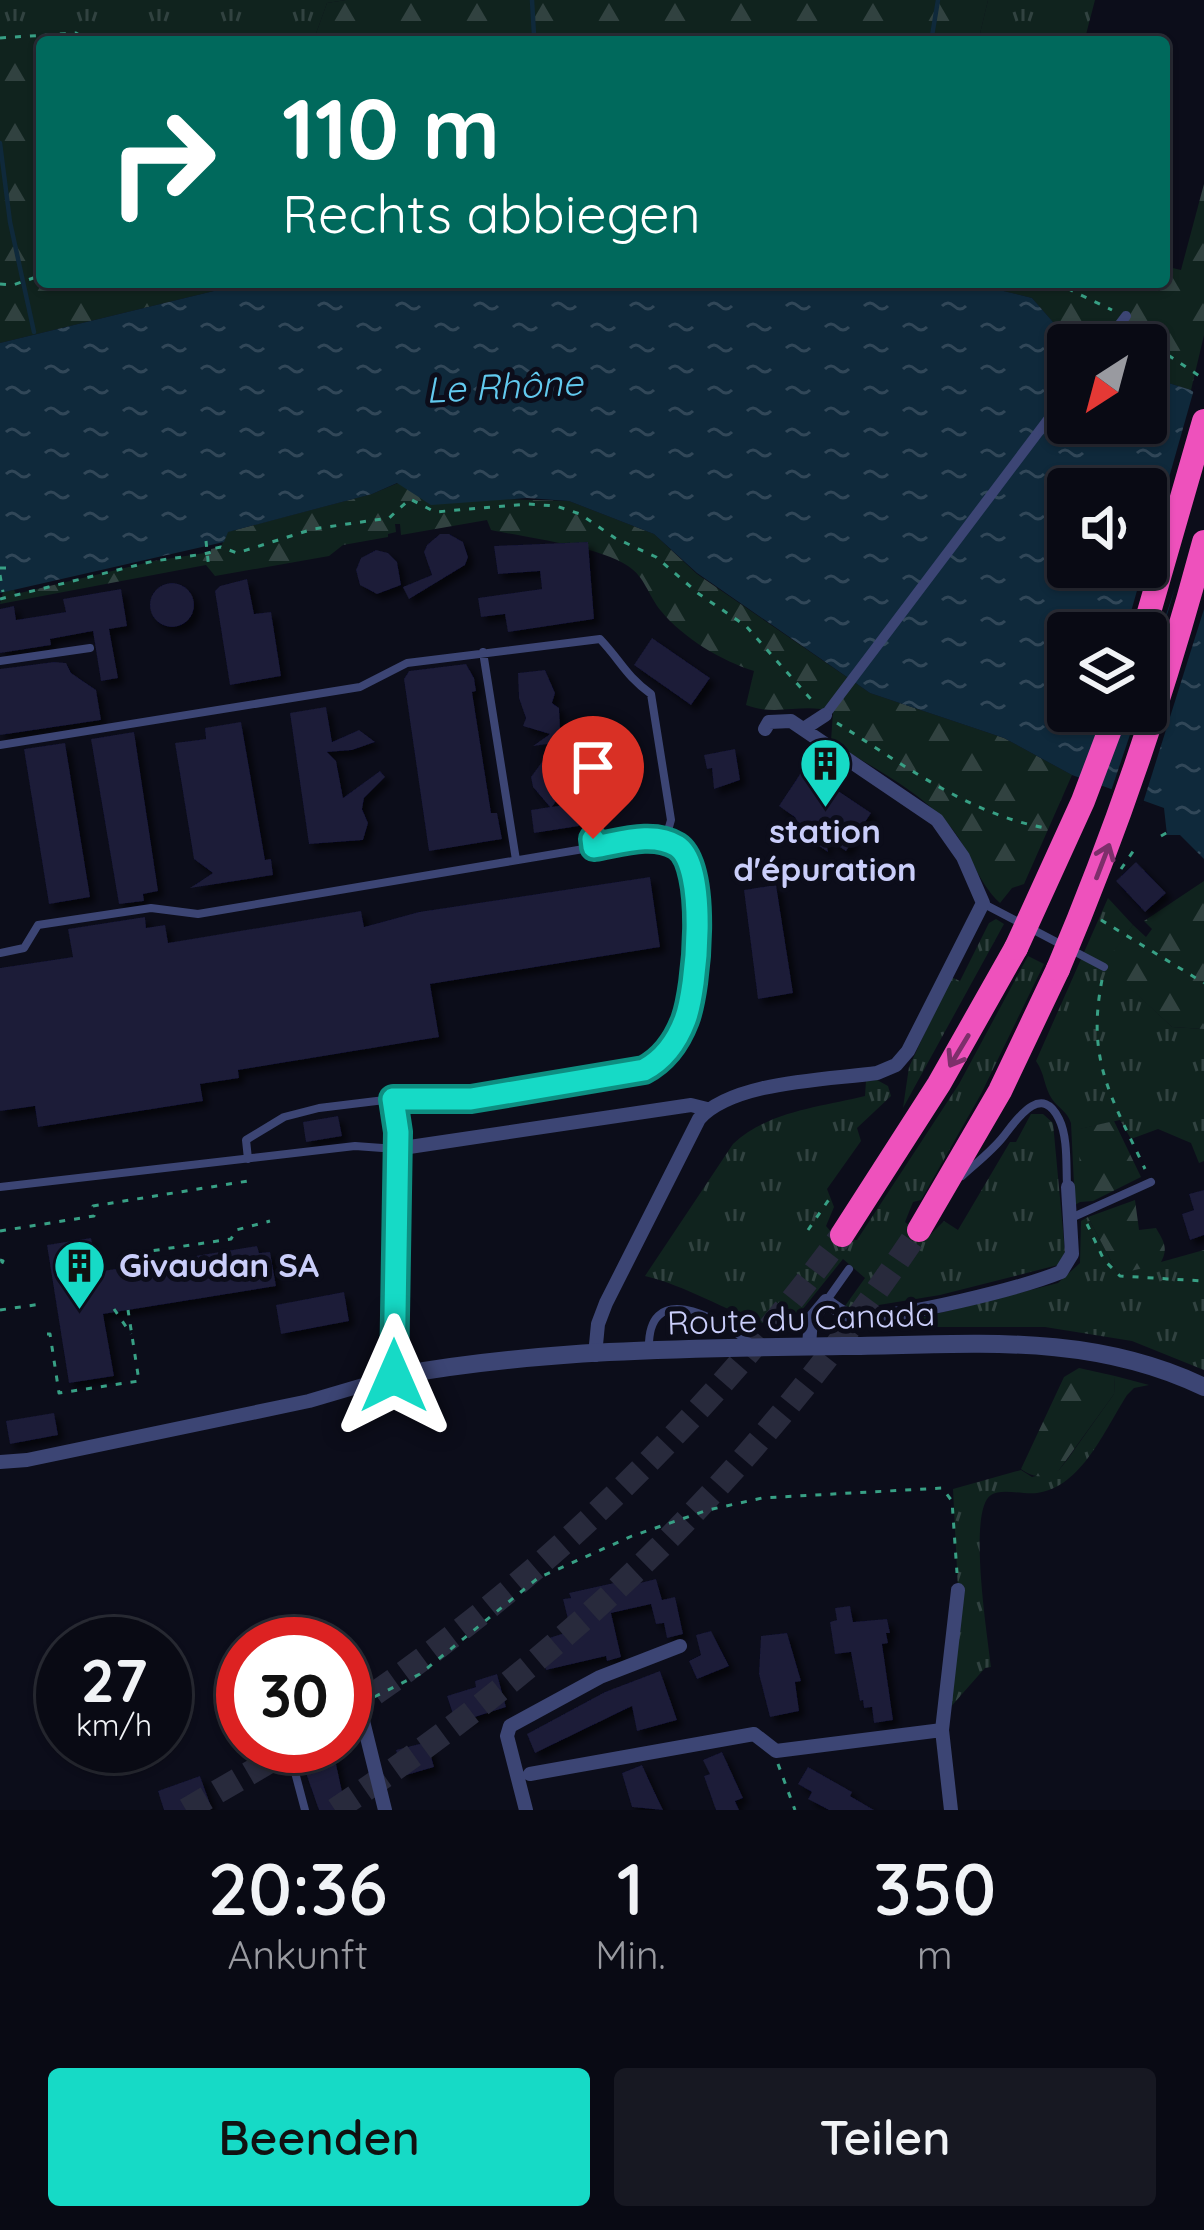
<!DOCTYPE html>
<html lang="de">
<head>
<meta charset="utf-8">
<style>
  body { margin:0; font-family:Quicksand,sans-serif; background:#171822; color:#f1f3f6; height:100vh; display:flex; flex-direction:column; font-size:45px; white-space:nowrap }
  * { box-sizing:border-box; margin:0 }
  p { font-size:39px; color:#999aa0 }
  .icon { flex:none; width:66px; height:66px; fill:none; stroke:currentColor; stroke-width:2; stroke-linecap:round; stroke-linejoin:round }
  .map { position:relative; height:1810px; overflow:hidden }
  .panel { display:flex; flex-direction:column; background:#090a14; flex:1 }
  .panel>* { flex:none }
  .banner { position:absolute; left:36px; top:36px; width:1134px; height:252px; border-radius:12px; box-shadow:0 3px 9px #0004,0 0 0 3px #292b34; background:#00695c; color:#fff; overflow:hidden }
  .needle { width:78px; rotate:216deg }
  .controls { position:absolute; left:1047px; top:324px; display:grid; gap:24px }
  .controls a { display:grid; place-items:center; width:120px; height:120px; border-radius:12px; background:#090a14; box-shadow:0 3px 9px #0004,0 0 0 3px #292b34; font-size:60px }
  .speed { position:absolute; left:36px; top:1617px; display:flex; gap:24px; font-size:60px; font-weight:700; text-align:center }
  .speed>* { display:grid; place-content:center; width:156px; height:156px; border-radius:50%; background:#090a14; box-shadow:0 3px 9px #0004,0 0 0 3px #292b34; line-height:1 }
  .speed small { font-size:30px; font-weight:400 }
  .speed .limit { border:18px solid #d22; background:#fff; color:#111 }
  .pin { position:absolute; display:grid; place-items:center; width:102px; height:102px; color:#fff; margin:-123px -51px; border-radius:50% 50% 50% 0; rotate:-45deg; box-shadow:0 0 12px #0007 }
  .pin .icon { rotate:45deg }
  .me { position:absolute; width:132px; margin:-66px; rotate:0deg; stroke-linejoin:round; filter:drop-shadow(0 0 9px #0008) }
  .turn { display:flex; align-items:center; gap:42px; height:252px; padding:0 48px; font-size:54px }
  .turn .icon { width:156px; height:156px; stroke-width:2.5 }
  .turn b { display:block; font-size:84px; line-height:102px }
  .eta { display:flex; justify-content:space-evenly; align-items:center; height:204px; text-align:center }
  .eta b { font-size:72px; font-weight:600; line-height:84px }
  .action { display:flex; gap:24px; margin-top:auto; padding:24px 48px }
  .action a { flex:1; height:138px; border-radius:12px; background:#16dac6; color:#111; font-size:48px; font-weight:600; line-height:138px; text-align:center }
  .action a+a { background:#171822; color:#f1f3f6 }
  .map>svg:first-child { display:block }
</style>
</head>
<body>
<div class="map">
<svg width="1204" height="1810" viewBox="0 0 1204 1810">
  <defs>
    <pattern id="grass-tufts" width="24" height="20" patternUnits="userSpaceOnUse" patternTransform="scale(3)"><rect width="24" height="20" fill="#10231e"/><path d="M3 7l-1-3M5 7V3M7 7l1-3M15 17l-1-3M17 17v-4M19 17l1-3" fill="none" stroke="#314240"/></pattern>
    <pattern id="forest-firs" width="22" height="20" patternUnits="userSpaceOnUse" patternTransform="scale(3)"><rect width="22" height="20" fill="#10231e"/><path d="M5 1l3.5 6h-7zM16 11l3.5 6h-7z" fill="#314240"/></pattern>
    <pattern id="water-ripples" width="26" height="14" patternUnits="userSpaceOnUse" patternTransform="scale(3)"><rect width="26" height="14" fill="#0f293b"/><path d="M2 4q2-2 4 0t4 0M15 11q2-2 4 0t4 0" fill="none" stroke="#314758"/></pattern>
    <filter id="shadow"><feDropShadow dx="5.5" dy="5.5" stdDeviation="3" flood-color="#0009"/></filter>
  </defs>
  <rect width="100%" height="100%" fill="#0c0d1a"/>
  <path fill="url(#grass-tufts)" d="M0,0h346l-19,3 -14,39h-224l-13,-8 -60,16h-16z
    M988,0h107l-11,42h-106z
    M1108,898l25,27 -28,39 67,63 32,2v132l-5,2 -8,-20 -33,-14 -27,10 -11,-19 -40,9v73l-5,3 -4,-82c-4,-12 -12,-14 -19,-24 -8,-12 -7,-25 -16,-38z
    M996,919l8,5 -101,184 6,-41 42,-90 9,4 29,-58z
    M1028,956l16,8 -63,130 -60,106 -8,2 -8,20 21,17 18,-18 14,9 52,-88h6l15,-28h12l10,9 12,129 -7,13 -118,30 -86,14 -9,-3 20,-28 -22,-19 -49,61 2,5 -6,6c-51,-11 -95,-43 -145,-55l88,-132c35,-33 88,-37 132,-48l1,-15 11,-1 11,6 3,10 -34,32 4,13 -34,48 7,18 -8,19 13,15 18,-1 102,-156z
    M1088,1217l30,57 86,-24v120l-72,-29 -87,-14h-149l1,-6 19,-2 142,-36 22,-20 1,-42z
    M1115,1376l34,9 -15,3 -7,7c-22,34 -45,92 -90,98 -13,2 -36,-5 -46,2 -24,15 -3,144 0,172l-6,1 -37,42 10,-120 -5,-101 68,-19 11,7 27,-7 8,-10 47,-66z"/>
  <path fill="url(#forest-firs)" d="M346,0h642l-10,42h-665l14,-39z
    M42,43v239h209l-251,61v-293z
    M1204,184v151l-13,55 -45,-14v-31h-73l-41,-47 -66,-16h198v-16l17,4z
    M398,483l99,16 72,2 85,33 43,40 173,119 134,45 68,37 -48,109 -12,4 -12,15c-24,-22 -30,-55 -52,-79 -31,-35 -79,-58 -117,-83l2,-29c-29,-10 -57,5 -87,-7l8,-34c-32,-10 -71,-33 -93,-60 -13,-16 -16,-34 -33,-45 -31,-20 -100,-28 -137,-36l-4,-10 -86,15 -1,-11h-5l1,8 -8,2v3l-45,8 -14,11 -114,20 -9,-11 -206,39 3,-12 11,-2 2,4 138,-33 57,-9v-3l10,-2 6,-15 145,-38z
    M1204,881v148l-32,-2 -68,-63 29,-39 13,12 6,-8 -8,-8z
    M1114,1121l27,56 -48,24 -13,1 -1,-73z
    M1135,1200l4,30 17,-2c8,14 13,20 4,36l-42,10 -30,-57z
    M1079,1368l36,8 -1,18 -55,76c-15,8 -24,9 -38,-1l43,-92z"/>
  <path fill="url(#water-ripples)" fill-rule="evenodd" d="M251,282h715l66,16 41,47h-5v78h78v-47l45,14 13,11v458l-24,-24h-13l-3,-27 -92,-33 -68,-37 -134,-45 -173,-120 -43,-39 -85,-33 -42,-3 -96,7 -34,-22 -25,11 -144,38 -4,10 -224,51v-250zM1068,489h78v78h-78zM1068,633h78v78h-78z"/>
  <path fill="#0c0d1a" d="M1195,386l9,7v216l-62,197 -32,-12 28,-83h8v-25l29,-98 -29,86v-41h-21z"/>
  <g fill="none" stroke-linecap="round" stroke-linejoin="round">
    <path stroke="#0f293b" stroke-width="4.5" d="M531,42l3,-7 -2,-35
      M931,42l7,-42
      M0,143l10,79 24,110"/>
  </g>
  <path fill="#1a1a39" filter="url(#shadow)" d="M440,534h9l14,8 5,15 -3,8 -56,34 -6,-12 29,-12 -8,-23 3,-7z
    M588,542l6,77 -86,13 -3,-18 -24,3 -3,-19 64,-9 -2,-18 -42,3 -4,-28z
    M376,550l12,3 9,9 4,23 -24,9 -17,-9 -4,-15 5,-12z
    M247,579l7,35 17,-2 10,64 -51,9 -15,-94 5,-5z
    M150 605a22 22 0 1 1 44 0a22 22 0 1 1-44 0Z
    M121,589l6,37 -18,3 9,49 -17,3 -8,-50 -43,8 1,6 -51,8v-44l14,-3 2,14 50,-8 -3,-13z
    M652,638l58,40 -19,27 -57,-40z
    M54,662l12,1 5,10 25,17 5,30 -101,15v-66z
    M466,664l8,14 2,13 -4,1 19,121h6l5,26 -73,12 -25,-172 5,-8z
    M545,670l10,23 -3,10 7,5 1,20 16,-3 2,15 -45,6 17,-12 -27,-8 3,-8 -7,-20 -1,-25z
    M326,707l6,35 27,-12 16,12 -23,8 -25,2 9,9 7,37 37,-27 5,6 -21,21 -2,11 6,14 -5,17 -54,4 -19,-131z
    M241,722l24,138 6,-1 2,16 -83,13 23,-15 -19,-14 -19,-116 31,-4 -1,-11z
    M134,732l24,159 -15,3 1,7 -25,3 -28,-165z
    M65,743l25,154 -41,7 -25,-155z
    M735,749l5,31 -26,9 -2,-21 -5,1 -3,-14z
    M547,755l12,8 -5,10 18,6 -20,28 24,-4 3,23 -45,7 -3,-23 19,-3 -17,-20 -2,-10z
    M804,768l67,45 -25,38 -21,-14 3,15 -40,-27 8,-7 -17,-12z
    M1136,862l30,31 -21,19 -29,-31z
    M650,877l10,70 -230,37 9,53 -201,33 1,8 -39,6 3,17 -165,26 -3,-21 -35,5v-143l73,-11 -5,-28 77,-12 1,11 19,-3 3,18 193,-32 3,16 55,-15z
    M776,885l17,108 -35,6 -14,-109z
    M338,1116l4,20 -36,6 -3,-20z
    M1204,1190v45l-14,5 -8,-26 12,-4 -5,-16z
    M91,1238l6,34 160,-26 2,7 11,-1 6,34 -173,28 11,62 -45,7 -22,-138z
    M344,1292l5,29 -68,13 -5,-29z
    M54,1413l4,22 -48,9 -4,-23z
    M656,1579l6,21 13,-3 8,37 -16,4 -3,-15 -8,1 -5,-20 -40,9 10,44 -14,4 -1,-5 -60,14 -6,-22 5,-2 -2,-6 28,-9 -8,-32 8,-1 -2,-5 54,-12 1,6z
    M850,1606l3,16 34,-3 3,14h-4l2,10 -6,1 11,76 -19,3 -2,-16 -8,1 -1,-8 -3,1 -9,-49 -16,2 -5,-32 7,-2 -2,-12z
    M711,1631l18,35 -32,13 -8,-18 12,-6 -5,-20z
    M787,1633l14,48 -6,1 4,29 -29,6 -11,-43 2,-38z
    M660,1671l17,49 -40,11 -5,-25 -97,47 -8,-19 78,-42z
    M497,1674l9,33 -50,16 -9,-27 29,-9 -1,-6z
    M427,1742l7,25 -31,9 -7,-26z
    M311,1746h21l14,64h-27l-19,-54 2,-8z
    M722,1752l21,46 -8,3 4,9h-23l-12,-34 6,-2 -7,-14z
    M642,1765l10,22 11,23 -31,-3 -10,-34z
    M808,1767l44,25 -2,4 24,14h-45l-21,-11 4,-7 -14,-8z
    M200,1776l10,28 -1,6h-45l-6,-19z"/>
  <g fill="none" stroke-linecap="round" stroke-linejoin="round">
    <path stroke="#282a3c" stroke-width="24" stroke-dasharray="24 12" stroke-linecap="butt" d="M345,1714c193,-130 359,-292 497,-479
      M186,1810l110,-64
      M335,1810c242,-161 422,-339 584,-580"/>
    <path stroke="#38a085" stroke-width="3" stroke-dasharray="6 9" stroke-linecap="butt" d="M0,38l76,-5 15,9
      M1054,282l58,28
      M0,284l13,1 29,-10
      M1135,325l27,26 42,28
      M206,541l3,29
      M0,568h6
      M0,575l3,17
      M0,599l154,-38 50,-7 8,-2 -1,-3 10,-2 16,6 76,-24 76,-11 21,-19 25,13 93,-8 28,2 24,8 35,24 41,19 43,37 47,32 70,79
      M837,723c64,40 133,92 209,105
      M1161,836l7,-4
      M1121,869l13,-19 -3,-1
      M1101,920l103,63
      M1102,980c-16,81 10,118 43,189
      M1087,1224l17,36 16,16 84,5
      M808,1230l24,-35
      M0,1231l94,-15 -1,-10 161,-26
      M124,1255l107,-16 5,-9 34,-9
      M0,1260l3,1 -3,6
      M114,1309l17,25
      M0,1310l41,-6
      M47,1334h3l9,59 80,-12 -11,-71
      M345,1702l29,-5 46,-23 118,-96 94,-42 76,-26 54,-12 180,-10 10,13 5,72
      M778,1764l17,46"/>
    <path stroke="#3c4574" stroke-width="8" d="M483,652l33,208
      M0,661l90,-13
      M0,745l360,-58 47,-24 193,-24c21,22 25,36 51,55l20,126 -6,21
      M586,790l8,57
      M984,904l120,63
      M0,953l24,-5 14,-23 113,-17 47,6 445,-75 26,4 19,13 5,14 4,57 -8,80 -16,37 -19,21 -27,9 -156,25h-78l-74,9 -35,9 -38,23 2,19
      M962,1176c13,-12 30,-25 41,-39 12,-15 38,-56 56,-18 9,18 7,46 8,66
      M0,1187l355,-41 41,3 -3,-50
      M1071,1218l80,-36
      M827,1300l22,-31
      M649,1351c-3,-72 66,-35 100,-9
      M288,1746l17,64"/>
    <path stroke="#3c4574" stroke-width="10" d="M1104,345l22,-29
      M825,715l243,-322"/>
    <path stroke="#3c4574" stroke-width="14" d="M805,728l20,-13
      M809,1346l2,-27 15,-18c10,7 20,16 33,16 45,0 160,-28 202,-45l11,-18 -4,-67
      M595,1355l3,-31 8,-21 93,-184c34,-38 128,-39 178,-46l19,-8 12,-14 75,-148 -20,-46 -26,-37 -146,-99 -22,1 -4,7
      M0,1462l27,-2 282,-59 85,-25 2,-227 295,-44 16,4
      M362,1717l23,93
      M530,1774l224,-40 22,17 166,-21
      M526,1810l-19,-74 3,-10 90,-49 80,-31
      M951,1810l-9,-80 16,-140"/>
    <path stroke="#3c4574" stroke-width="18" d="M394,1376c147,-27 300,-28 449,-30 125,-1 245,-15 361,41"/>
    <path stroke="#ee51bc" stroke-width="24" d="M1143,633l61,-212
      M919,1230l81,-139 58,-122
      M842,1235l97,-151 77,-136"/>
    <path stroke="#ee51bc" stroke-width="24" d="M1016,948l67,-147 34,-90
      M1058,969c59,-139 107,-281 146,-427"/>
  </g>
  <defs><path id="oneway-shaft" d="M-6 0H5M1.5-3L5.5 0L1.5 3" fill="none" stroke-width="1.6" stroke-linecap="round" stroke-linejoin="round" transform="scale(3)"/></defs>
  <g stroke="#7d2f6b">
    <use href="#oneway-shaft" transform="translate(1103 861) rotate(-69)"/>
    <use href="#oneway-shaft" transform="translate(959 1051) rotate(121)"/>
  </g>
  <g fill="none" stroke-linecap="round" stroke-linejoin="round">
    <defs>
      <path id="route" d="M394,1376l4,-244 -5,-33h78l173,-29c21,-11 33,-29 41,-50 12,-32 23,-154 -8,-174 -24,-15 -58,-3 -83,1l-1,-8"/>
    </defs>
    <use href="#route" stroke="#0e8e81" stroke-width="30"/>
    <use href="#route" stroke="#16dac6" stroke-width="21"/>
  </g>
  <defs>
    <symbol id="building-pin" viewBox="-11 -11 22 30"><path d="M0 17L-7.5 6A9.5 9.5 0 1 1 7.5 6Z" fill="#16dac6" stroke="#0c0d1a"/><path d="M-4-6H4V6H1V3H-1V6H-4ZM-2.5-4.3h1.7v1.8h-1.7ZM.8-4.3h1.7v1.8H.8ZM-2.5-1h1.7V.8h-1.7ZM.8-1h1.7V.8H.8Z" fill="#111"/></symbol>
  </defs>
  <g fill-rule="evenodd">
    <use href="#building-pin" x="796" y="734" width="59" height="81"/>
    <use href="#building-pin" x="50" y="1236" width="59" height="81"/>
  </g>
  <g text-anchor="middle" stroke-width="10" stroke-linejoin="round" paint-order="stroke">
    <g font-size="33" font-weight="bold" fill="#cacefa" stroke="#0c0d1a">
      <text x="825" y="843">station<tspan x="825" dy="38">d'épuration</tspan></text>
      <text x="119" y="1277" text-anchor="start">Givaudan SA</text>
    </g>
    <g font-size="33" fill="#cacefa" stroke="#0c0d1a">
      <text transform="translate(801 1318) rotate(-2)" y="12">Route du Canada</text>
    </g>
    <g font-size="36" font-style="italic" fill="#62caef" stroke="#0c0d1a">
      <text transform="translate(504 386) rotate(-3)" y="13">Le Rhône</text>
    </g>
  </g>
</svg>
<div class="controls">
<a><svg class="needle" viewBox="-14 -14 28 28"><path d="M0-13l5 13h-10z" fill="#e53935"/><path d="M0 13l5-13h-10z" fill="#999aa0"/></svg></a>
<a><svg class="icon" aria-label="sound" viewBox="0 0 24 24"><path d="M4 9h4l5-4v14l-5-4H4zM17 9q2 3 0 6"/></svg></a>
<a><svg class="icon" aria-label="layers" viewBox="0 0 24 24"><path d="M12 4l9 5-9 5-9-5zM3 14l9 5 9-5"/></svg></a>
</div>
<div class="speed"><div>27<small>km/h</small></div><div class="limit">30</div></div>
<div class="pin" style="left:593px;top:839px;background:#d93025"><svg class="icon" aria-label="arrive" viewBox="0 0 24 24"><path d="M6 21V4h12l-3 4 3 4H6"/></svg></div>
<svg class="me" style="left:394px;top:1376px" viewBox="-20 -20 40 40"><path d="M0-17L14 15 0 8-14 15z" fill="#16dac6" stroke="#fff" stroke-width="4"/></svg>
<div class="banner">
<div class="turn"><svg class="icon" aria-label="right" viewBox="0 0 24 24"><path d="M7 20v-9h11M14 6l5 5-5 5"/></svg><div><b>110 m</b>Rechts abbiegen</div></div>
</div>
</div>
<section class="panel">
<div class="eta">
<div><b>20:36</b><p>Ankunft</p></div>
<div><b>1</b><p>Min.</p></div>
<div><b>350</b><p>m</p></div>
</div>
<div class="action"><a>Beenden</a><a>Teilen</a></div>
</section>
</body>
</html>
